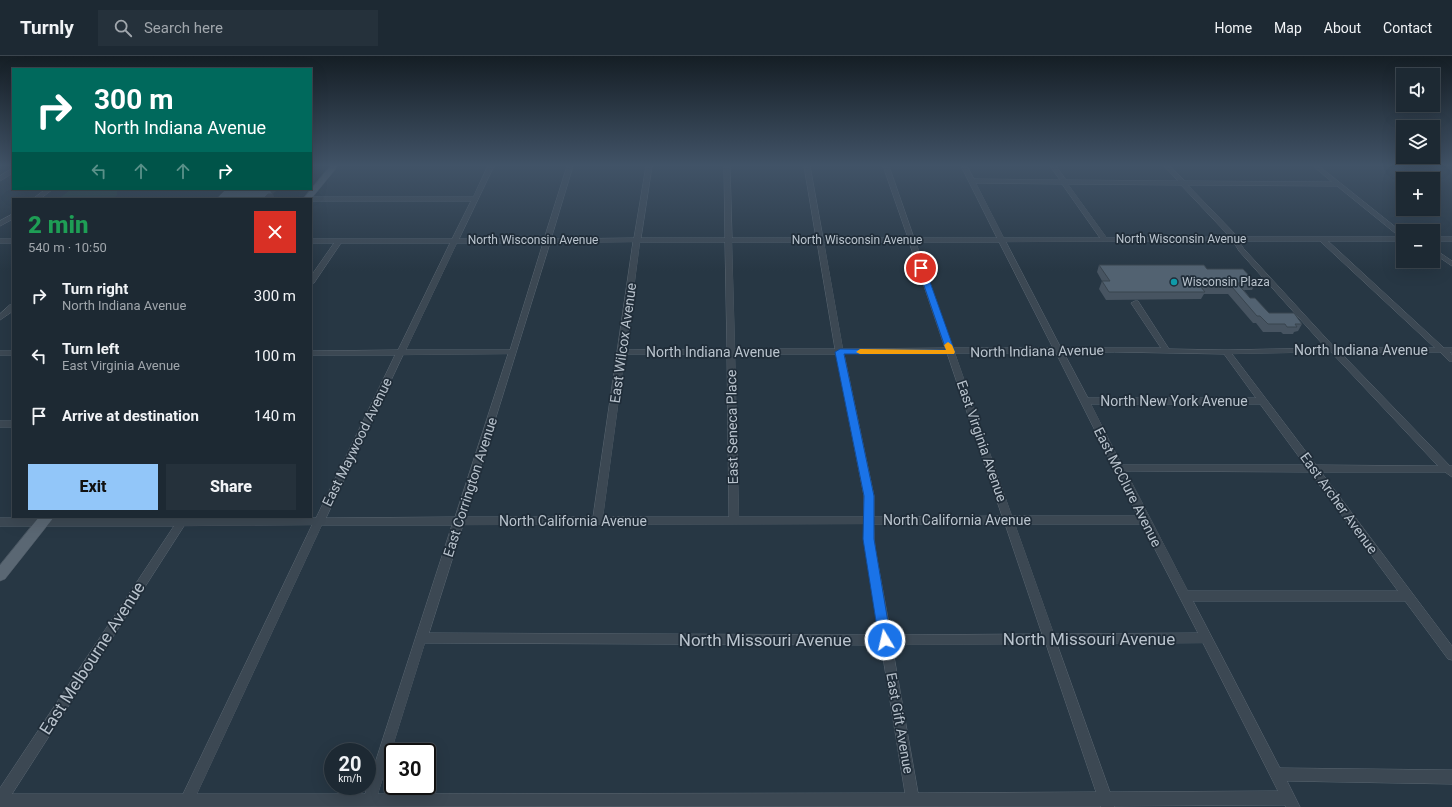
<!DOCTYPE html>
<html lang="en">
<head>
<meta charset="utf-8">
<style>
  body { margin:0; font-family:Roboto,sans-serif; background:#25313b; color:#f1f3f6; height:100vh; display:flex; flex-direction:column; font-size:15px; white-space:nowrap }
  * { box-sizing:border-box; margin:0 }
  p { font-size:13px; color:#a0a6ac }
  .icon { flex:none; width:22px; height:22px; fill:none; stroke:currentColor; stroke-width:2; stroke-linecap:round; stroke-linejoin:round }
  .map { position:relative; flex:1; overflow:hidden }
  .sheet { position:absolute; left:12px; top:142px; width:300px; height:320px; display:flex; flex-direction:column; background:#1d2933; border-radius:0px; box-shadow:0 4px 16px #0002,0 0 0 1px #3b454e }
  .sheet>* { flex:none }
  .guide { position:absolute; left:12px; top:12px; width:300px; height:122px; border-radius:0px; box-shadow:0 4px 16px #0002,0 0 0 1px #3b454e; background:#00695c; color:#fff; overflow:hidden }
  .fabs { position:absolute; left:1396px; top:12px; display:grid; gap:8px }
  .fabs a { display:grid; place-items:center; width:44px; height:44px; border-radius:0px; background:#1d2933; box-shadow:0 4px 16px #0002,0 0 0 1px #3b454e; font-size:20px }
  .speed { position:absolute; left:324px; top:687px; display:flex; gap:8px; font-size:20px; font-weight:700; text-align:center }
  .speed>* { display:grid; place-content:center; width:52px; height:52px; border-radius:50%; background:#1d2933; box-shadow:0 4px 16px #0002,0 0 0 1px #3b454e; line-height:1 }
  .speed small { font-size:10px; font-weight:400 }
  .speed .limit { border:2px solid #111; border-radius:6px; background:#fff; color:#111 }
  .pin { position:absolute; display:grid; place-items:center; width:34px; height:34px; color:#fff; margin:-17px; border:2px solid #fff; border-radius:50%; box-shadow:0 1px 4px #0007 }
  .me { position:absolute; width:44px; margin:-22px; rotate:351deg; stroke-linejoin:round; filter:drop-shadow(0 0 3px #0008) }
  .turn { display:flex; align-items:center; gap:14px; height:84px; padding:0 16px; font-size:18px }
  .turn .icon { width:52px; height:52px; stroke-width:2.5 }
  .turn b { display:block; font-size:28px; line-height:34px }
  .lanes { display:flex; align-items:center; height:38px; padding:0 16px; background:#0003; justify-content:center; gap:20px; direction:ltr }
  .lanes .off { opacity:.35 }
  .round { display:grid; place-items:center; flex:none; width:42px; height:42px; border-radius:0px; background:#25313b }
  .summary { display:flex; align-items:center; justify-content:space-between; height:68px; padding:0 16px }
  h1 { font-size:24px; font-weight:800; line-height:30px; color:#1e9e55 }
  .action { display:flex; gap:8px; margin-top:auto; padding:8px 16px }
  .action a { flex:1; height:46px; border-radius:0px; background:#92c6f9; color:#111; font-size:16px; font-weight:800; line-height:46px; text-align:center }
  .action a+a { background:#25313b; color:#f1f3f6 }
  ul { padding:0; list-style:none }
  li { display:flex; align-items:center; gap:12px; height:60px; padding:0 16px }
  li div { flex:1 }
  li b { display:block; font-size:15px }
  li em { font-style:normal }
  header { display:flex; align-items:center; gap:24px; box-sizing:border-box; height:56px; padding:0 20px; background:#1d2933; border-bottom:1px solid #3b454e }
  header strong { font-size:19px }
  nav { display:flex; gap:22px; margin-inline-start:auto; font-size:14px }
  .search { width:280px; height:36px; background:#25313b; display:flex; align-items:center; gap:10px; box-sizing:border-box; padding:0 14px; border-radius:0px; color:#a0a6ac; font-size:15px }
  .map>svg:first-child { display:block }
</style>
</head>
<body>
<header>
<strong>Turnly</strong>
<div class="search"><svg class="icon" aria-label="search" viewBox="0 0 24 24"><circle cx="10" cy="10" r="6"/><path d="M15 15l6 6"/></svg>Search here</div>
<nav><a>Home</a><a>Map</a><a>About</a><a>Contact</a></nav>
</header>
<div class="map">
<svg width="1452" height="751" viewBox="0 0 1452 751">
  <rect width="100%" height="100%" fill="#273744"/>
  <path fill="#294545" d="M71,133h46v6l-5,4h-53z"/>
  <g fill="none" stroke-linecap="round" stroke-linejoin="round">
    <defs>
      <path id="minor" d="M488,110h6l-35,73h85l23,-73h6l-22,73 83,-1 12,-72h6l-11,72h84l-1,-72h6l2,72h84l-12,-72h6l13,72h85l-25,-72h6l25,72h83l-36,-72h6l7,13 86,1 -10,-14h6l10,14 112,1 -14,-15h6l15,15 147,1 -19,-16h6l84,67v8h-75l116,107h8v4h-2l2,3v6h-3l-9,-9h-100l110,114h2v11l-7,-5h-124l131,174v14l-4,-1 -43,-58h-212l87,167 172,2v14l-165,-3 13,26h-14l-1,-2 -171,1 1,1h-14v-1l-1101,1v-19l174,-262h-174v-8h316l79,-163h-84v-4l87,-1 52,-107h-109l-27,40h-3v-7l23,-33h-23v-4h141l19,-38h-160v-2h-3l3,-2h162zM976,127l86,1 38,54h-96zM1068,128l113,1 49,52 -123,1zM1188,129l149,1 63,51h-163l-4,-5zM1233,185l6,10 87,97 -100,2 -57,-1 -31,-48h-3l-4,2 30,45h-100l-55,-106zM1239,185h81l115,107h-100l-91,-99zM633,186l-40,275h-128l85,-274zM640,186h85l2,107 -101,1zM732,186h85l18,107h-100zM824,186h85l36,106 -102,1zM916,186h83l54,106h-100zM457,187h86l-33,107h-104zM1115,296l109,2 32,44h-168l-24,-45zM1331,296l107,114 -122,-1 -84,-111zM947,297l55,163 -128,1v-21l-30,-142zM955,297h101l82,163h-126zM508,298l-53,163 -129,1 77,-163zM625,298h102l2,163h-126zM735,298h101l28,142v21h-125zM1091,348h169l45,61h-183zM1126,415l184,1 88,119h-210zM864,468l1,24 14,87 -450,-2 34,-108zM874,468h131l37,110 -151,1 -16,-87zM1015,468h127l56,109 -144,1zM312,469l-129,269h-171l172,-268zM322,469h130l-87,269h-168zM425,587l456,2 24,148 -527,1zM1203,587l75,148 -168,1 -53,-148zM1046,588l50,148 -178,1 -26,-148z
        M13,112v5l-13,8v-5z
        M46,133h7l-13,10h-7z
        M13,158v5l-13,7v-5z
        M1433,181h19v4h-19z
        M0,183h13v4h-13z
        M1433,192l19,13v5l-19,-13z
        M10,249h3v6l-13,9v-6z
        M0,295h13v4h-13z
        M0,365h13v6h-13z"/>
      <path id="major" d="M330,110h8l-27,33h-8z
        M39,461h15l-49,62 -5,2v-16z"/>
    </defs>
    <use href="#minor" stroke="#5a6671" stroke-width="1"/>
    <use href="#major" stroke="#485460" stroke-width="1"/>
    <use href="#minor" fill="#3c4853" fill-rule="evenodd"/>
    <use href="#major" fill="#5a6773" fill-rule="evenodd"/>
  </g>
  <path fill="#475461" d="M1099,209l108,4 49,14 -4,7h-8l6,8 19,15 33,11 -4,7 -4,1 -1,2h-10l-2,-2h-18l-7,-9h-3l-25,-29h-24l-3,5 -95,1 -7,-11 3,-8 -5,-9z"/>
  <path fill="#39454f" d="M269,133h9l-5,5 2,5h-12z"/>
  <path fill="#526271" stroke="#39454f" d="M226,133h43l4,5h-5l-5,5h-52h5z
    M184,142l-1,1h-47h1z
    M1099,209h105l3,4h36l13,14h-19l13,15h5l14,15h25l8,11h-7l2,3h-10l-2,-3h-17l-8,-8h-3l-25,-29h-31l4,5h-96l-7,-11h8z"/>
  <linearGradient id="sky" x2="0" y2="1"><stop stop-color="#151e25"/><stop offset="0.51" stop-color="#415367"/><stop offset="1" stop-color="#415367" stop-opacity="0"/></linearGradient>
  <rect width="1452" height="215" fill="url(#sky)"/>
  <path fill="#1a73e8" stroke="#114b97" d="M921,210l4,2 30,84 -1,2h-110l30,142v43l17,101 -2,4 -4,1 -4,-1 -2,-4 -16,-101 1,-43 -29,-144 5,-3 106,1 -28,-82z"/>
  <path fill="#f59e0b" d="M948,286l4,3 3,7 -1,2h-94l-4,-2 4,-3 86,1 -2,-5z"/>
  <circle fill="#0f9aa8" stroke="#202d39" stroke-width="1.5" cx="1174" cy="226" r="4"/>
  <g text-anchor="middle" stroke-width="3.5" stroke-linejoin="round" paint-order="stroke">
    <g font-size="12" fill="#b9c3cd" stroke="#202d39">
      <text x="1181" y="187">North Wisconsin Avenue</text>
      <text x="533" y="188">North Wisconsin Avenue</text>
      <text x="857" y="188">North Wisconsin Avenue</text>
    </g>
    <g font-size="12" fill="#b9c3cd" stroke="#202d39" text-anchor="start">
      <text x="1182" y="230">Wisconsin Plaza</text>
    </g>
    <g font-size="14" fill="#b9c3cd" stroke="#202d39">
      <text transform="translate(623 287) rotate(-82)" y="5">East Wilcox Avenue</text>
      <text x="1361" y="299">North Indiana Avenue</text>
      <text transform="translate(1037 295) rotate(-1)" y="5">North Indiana Avenue</text>
      <text x="713" y="301">North Indiana Avenue</text>
      <text x="1174" y="350">North New York Avenue</text>
      <text transform="translate(732 371) rotate(-91)" y="5">East Seneca Place</text>
      <text transform="translate(982 385) rotate(71)" y="5">East Virginia Avenue</text>
      <text transform="translate(357 386) rotate(-64)" y="5">East Maywood Avenue</text>
      <text transform="translate(470 431) rotate(-72)" y="5">East Corrington Avenue</text>
      <text transform="translate(1128 431) rotate(63)" y="5">East McClure Avenue</text>
      <text transform="translate(1339 447) rotate(54)" y="5">East Archer Avenue</text>
      <text x="957" y="469">North California Avenue</text>
      <text x="573" y="470">North California Avenue</text>
      <text transform="translate(900 667) rotate(80)" y="5">East Gift Avenue</text>
    </g>
    <g font-size="17" fill="#b9c3cd" stroke="#202d39">
      <text x="1089" y="589">North Missouri Avenue</text>
      <text x="765" y="590">North Missouri Avenue</text>
      <text transform="translate(92 602) rotate(-57)" y="6">East Melbourne Avenue</text>
    </g>
  </g>
</svg>
<div class="fabs">
<a><svg class="icon" aria-label="sound" viewBox="0 0 24 24"><path d="M4 9h4l5-4v14l-5-4H4zM17 9q2 3 0 6"/></svg></a>
<a><svg class="icon" aria-label="layers" viewBox="0 0 24 24"><path d="M12 4l9 5-9 5-9-5zM3 14l9 5 9-5"/></svg></a>
<a>+</a>
<a>−</a>
</div>
<div class="speed"><div>20<small>km/h</small></div><div class="limit">30</div></div>
<div class="pin" style="left:921px;top:212px;background:#d93025"><svg class="icon" aria-label="arrive" viewBox="0 0 24 24"><path d="M6 21V4h12l-3 4 3 4H6"/></svg></div>
<svg class="me" style="left:885px;top:584px" viewBox="-20 -20 40 40"><circle r="17" fill="#1a73e8" stroke="#fff" stroke-width="3"/><path d="M0-11L8 9 0 5-8 9z" fill="#fff"/></svg>
<div class="guide">
<div class="turn"><svg class="icon" aria-label="right" viewBox="0 0 24 24"><path d="M7 20v-9h11M14 6l5 5-5 5"/></svg><div><b>300 m</b>North Indiana Avenue</div></div>
<div class="lanes"><svg class="icon off" aria-label="left" viewBox="0 0 24 24"><path d="M17 20v-9H6M10 6l-5 5 5 5"/></svg><svg class="icon off" aria-label="ahead" viewBox="0 0 24 24"><path d="M12 20V5M6 11l6-6 6 6"/></svg><svg class="icon off" aria-label="ahead" viewBox="0 0 24 24"><path d="M12 20V5M6 11l6-6 6 6"/></svg><svg class="icon" aria-label="right" viewBox="0 0 24 24"><path d="M7 20v-9h11M14 6l5 5-5 5"/></svg></div>
</div>
<section class="sheet">
<div class="summary"><div><h1>2 min</h1><p>540 m · 10:50</p></div><a class="round" style="background:#d93025;color:#fff"><svg class="icon" aria-label="close" viewBox="0 0 24 24"><path d="M6 6l12 12M18 6L6 18"/></svg></a></div>
<ul>
<li><svg class="icon" aria-label="right" viewBox="0 0 24 24"><path d="M7 20v-9h11M14 6l5 5-5 5"/></svg><div><b>Turn right</b><p>North Indiana Avenue</p></div><em>300 m</em></li>
<li><svg class="icon" aria-label="left" viewBox="0 0 24 24"><path d="M17 20v-9H6M10 6l-5 5 5 5"/></svg><div><b>Turn left</b><p>East Virginia Avenue</p></div><em>100 m</em></li>
<li><svg class="icon" aria-label="arrive" viewBox="0 0 24 24"><path d="M6 21V4h12l-3 4 3 4H6"/></svg><div><b>Arrive at destination</b></div><em>140 m</em></li>
</ul>
<div class="action"><a>Exit</a><a>Share</a></div>
</section>
</div>
</body>
</html>
